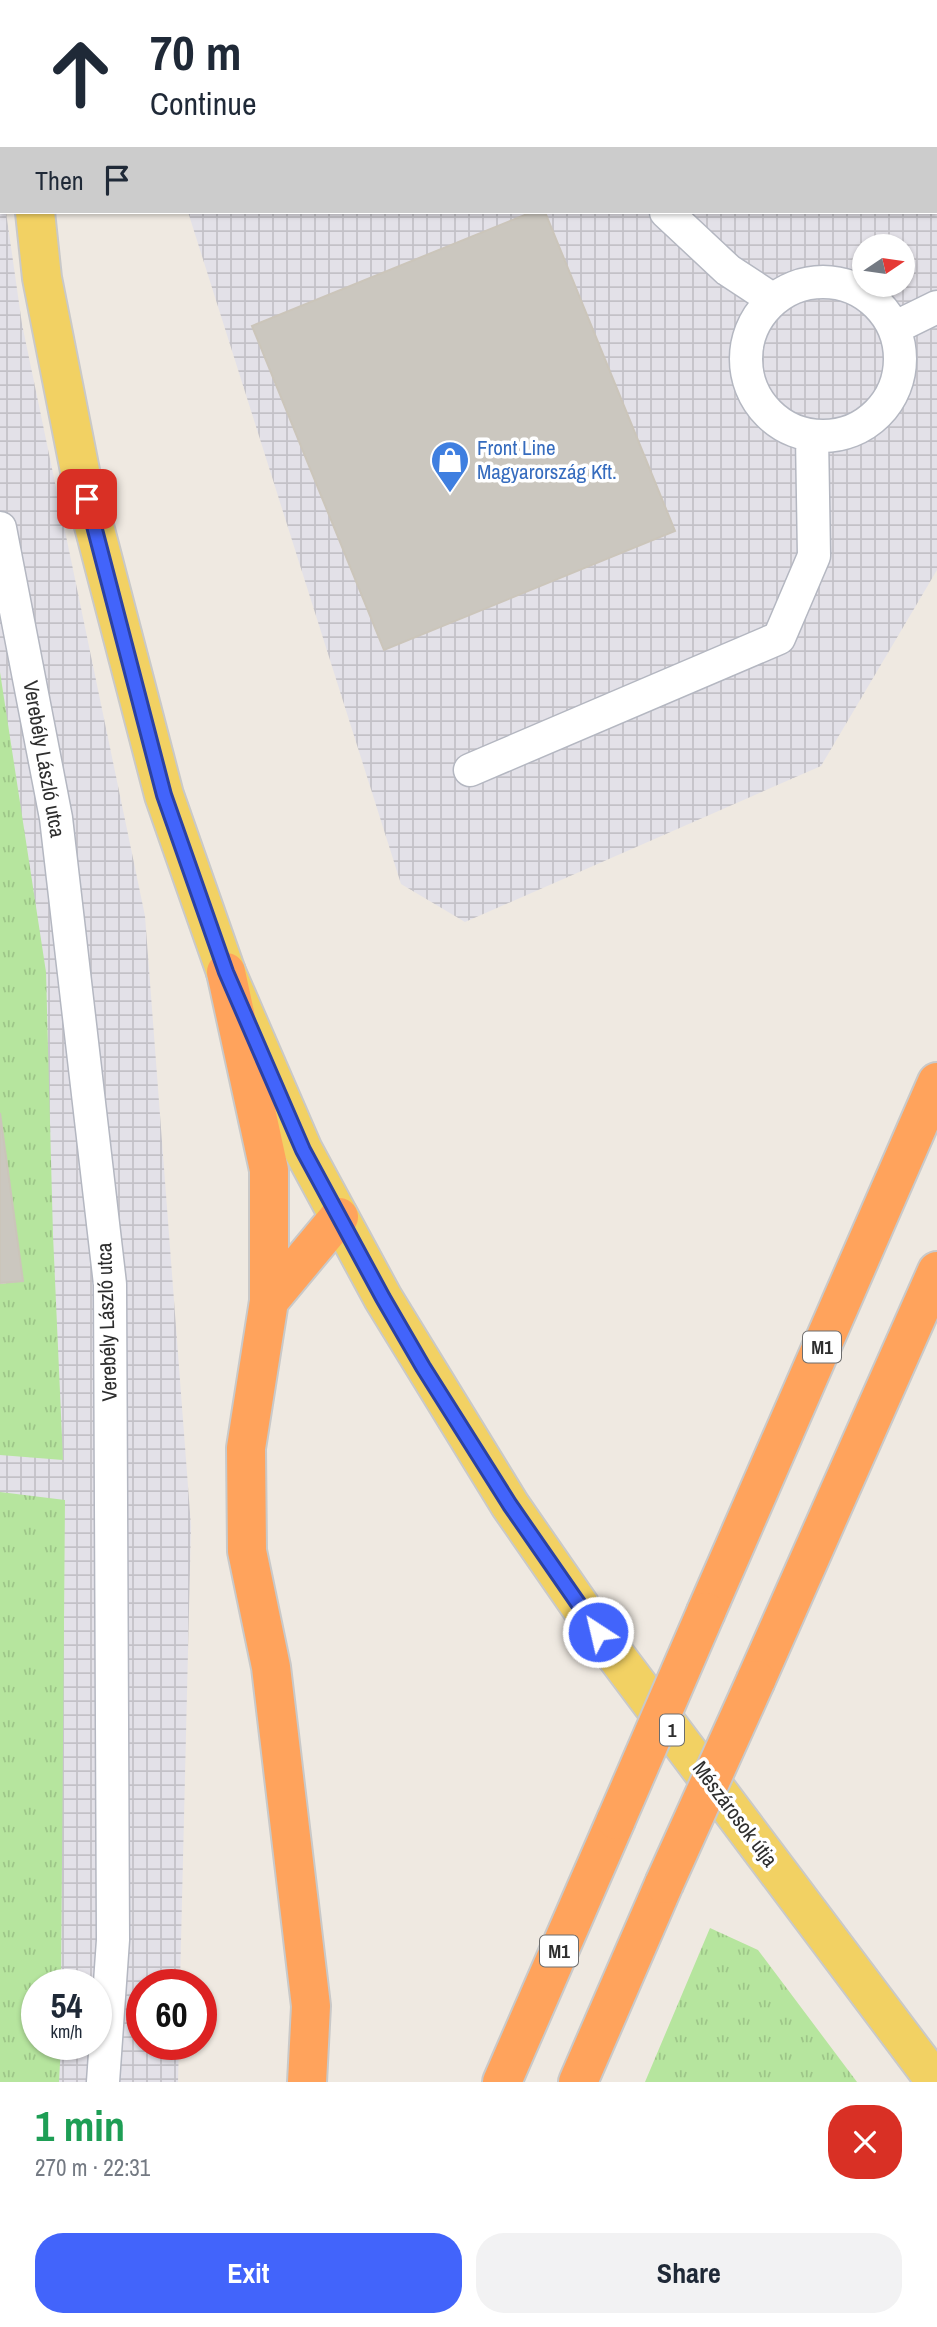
<!DOCTYPE html>
<html lang="en">
<head>
<meta charset="utf-8">
<style>
  body { margin:0; font-family:"Archivo Narrow",sans-serif; background:#f2f2f3; color:#1f2937; height:100vh; display:flex; flex-direction:column; font-size:26px; white-space:nowrap }
  * { box-sizing:border-box; margin:0 }
  p { font-size:23px; color:#747a83 }
  .icon { flex:none; width:38px; height:38px; fill:none; stroke:currentColor; stroke-width:2; stroke-linecap:round; stroke-linejoin:round }
  .map { position:relative; height:2082px; overflow:hidden }
  .details { display:flex; flex-direction:column; background:#fff; flex:1 }
  .details>* { flex:none }
  .hud { position:absolute; left:0px; top:0px; width:938px; height:214px; box-shadow:0 2px 5px #0004; background:#fff; color:#1f2937; overflow:hidden }
  .needle { width:46px; rotate:77deg }
  .tools { position:absolute; left:852px; top:234px; display:grid; gap:14px }
  .tools a { display:grid; place-items:center; width:63px; height:63px; border-radius:50%; background:#fff; box-shadow:0 2px 5px #0004; font-size:35px }
  .speed { position:absolute; left:21px; top:1969px; display:flex; gap:14px; font-size:35px; font-weight:700; text-align:center }
  .speed>* { display:grid; place-content:center; width:91px; height:91px; border-radius:50%; background:#fff; box-shadow:0 2px 5px #0004; line-height:1 }
  .speed small { font-size:18px; font-weight:400 }
  .speed .limit { border:10px solid #d22; background:#fff; color:#111 }
  .pin { position:absolute; display:grid; place-items:center; width:60px; height:60px; color:#fff; margin:-30px; border-radius:14px; box-shadow:0 4px 10px #0006 }
  .me { position:absolute; width:77px; margin:-38px; rotate:325deg; stroke-linejoin:round; filter:drop-shadow(0 0 5px #0008) }
  .turn { display:flex; align-items:center; gap:24px; height:147px; padding:0 35px; font-size:32px }
  .turn .icon { width:91px; height:91px; stroke-width:2.5 }
  .turn b { display:block; font-size:49px; line-height:60px }
  .then { display:flex; align-items:center; height:66px; padding:0 35px; background:#0003; gap:14px; font-size:26px }
  .round { display:grid; place-items:center; flex:none; width:74px; height:74px; border-radius:28px; background:#f2f2f3 }
  .summary { display:flex; align-items:center; justify-content:space-between; height:119px; padding:0 35px }
  h1 { font-size:42px; font-weight:700; line-height:52px; color:#1e9e55 }
  .primary-button { display:flex; gap:14px; margin-top:auto; padding:14px 35px }
  .primary-button a { flex:1; height:80px; border-radius:28px; background:#4264fb; color:#fff; font-size:28px; font-weight:700; line-height:80px; text-align:center }
  .primary-button a+a { background:#f2f2f3; color:#1f2937 }
  .map>svg:first-child { display:block }
</style>
</head>
<body>
<div class="map">
<svg width="937" height="2082" viewBox="0 0 937 2082">
  <defs>
    <pattern id="industrial-grid" width="8" height="8" patternUnits="userSpaceOnUse" patternTransform="scale(1.75)"><rect width="8" height="8" fill="#e3e1e8"/><path d="M0 4h8M4 0v8" fill="none" stroke="#c3c1c7"/></pattern>
    <pattern id="grass-tufts" width="24" height="20" patternUnits="userSpaceOnUse" patternTransform="scale(1.75)"><rect width="24" height="20" fill="#b6e59e"/><path d="M3 7l-1-3M5 7V3M7 7l1-3M15 17l-1-3M17 17v-4M19 17l1-3" fill="none" stroke="#9dc588"/></pattern>
  </defs>
  <rect width="100%" height="100%" fill="#efe9e1"/>
  <path fill="url(#industrial-grid)" fill-rule="evenodd" d="M135,0h802v570l-116,196 -356,156 -64,-38 -213,-672h748v-210h-801zM864,247h39v38h-39z
    M0,168l2,44h4l16,112 123,592 46,610 -11,458h-38v60h37l-1,38h-178zM37,1984h59v60h-59z"/>
  <path fill="url(#grass-tufts)" d="M0,672l46,300 7,263 10,225 -63,-5v-171l23,-3 -23,-168z
    M0,1492l65,8 -4,484h-24v60h24l-2,38h-59z
    M710,1928l48,22 99,132h-212z"/>
  <path fill="#cbc7bf" stroke="#cbc5ba" stroke-width="2" d="M592,0h345v91l-1,-89h-345z
    M532,212h13l130,319 -291,119 -132,-324z
    M0,1113l23,168 -23,2z"/>
  <g fill="none" stroke-linecap="round" stroke-linejoin="round">
    <defs>
      <path id="minor" d="M160,0l2,2
        M493,0l1,2
        M351,2l2,-2
        M666,212l62,58 44,29
        M746 359a77 77 0 1 1 154 0a77 77 0 1 1-154 0Z
        M894,328l43,-21
        M0,528l56,290 54,466 3,656 -10,142
        M470,770l309,-132 35,-82 -2,-120"/>
      <path id="major" d="M27,0v2
        M35,212l7,66 39,198 83,319 62,177 77,178 80,148 127,207 88,127 338,450"/>
      <path id="highway" d="M226,972l43,198v131l-23,147 1,103 24,116 40,339 -4,76
        M269,1301l70,-84
        M706,1612l231,-530
        M756,1680l181,-409
        M502,2082l114,-262
        M578,2082l86,-198"/>
    </defs>
    <use href="#minor" stroke="#b4b7c1" stroke-width="35"/>
    <use href="#major" stroke="#c9c9c9" stroke-width="42"/>
    <use href="#highway" stroke="#c9c9c9" stroke-width="42"/>
    <use href="#minor" stroke="#fff" stroke-width="32"/>
    <use href="#major" stroke="#f2d163" stroke-width="38"/>
    <use href="#highway" stroke="#ffa35c" stroke-width="38"/>
    <defs>
      <path id="highway-bridge" d="M616,1820l90,-208
        M664,1884l92,-204"/>
    </defs>
    <use href="#highway-bridge" stroke="#c9c9c9" stroke-width="42" stroke-linecap="butt"/>
    <use href="#highway-bridge" stroke="#ffa35c" stroke-width="38"/>
  </g>
  <g fill="none" stroke-linecap="round" stroke-linejoin="round">
    <defs>
      <path id="route" d="M87,499l77,296 62,177 77,178 80,148 40,69 87,138 88,127"/>
    </defs>
    <use href="#route" stroke="#2b41a3" stroke-width="18"/>
    <use href="#route" stroke="#4264fb" stroke-width="12"/>
  </g>
  <defs>
    <symbol id="shop-pin" viewBox="-11 -11 22 30"><path d="M0 17L-7.5 6A9.5 9.5 0 1 1 7.5 6Z" fill="#3f7fe0" stroke="#fff"/><path d="M-5-2.5h2.3a2.7 3.5 0 0 1 5.4 0H5L5.5 6h-11ZM-1.5-2.5h3a1.5 2.3 0 0 0-3 0Z" fill="#fff"/></symbol>
  </defs>
  <g fill-rule="evenodd">
    <use href="#shop-pin" x="428" y="438" width="44" height="60"/>
  </g>
  <g text-anchor="middle" stroke-width="7" stroke-linejoin="round" paint-order="stroke">
    <g fill="#fff" stroke="#6d6d6d" stroke-width="2">
      <rect x="803" y="1331.5" width="38" height="31" rx="5"/>
      <rect x="660" y="1714.5" width="24" height="31" rx="5"/>
      <rect x="540" y="1935.5" width="38" height="31" rx="5"/>
    </g>
    <g font-size="19" font-weight="bold" fill="#2e2e2e">
      <text x="822" y="1354">M1</text>
      <text x="672" y="1737">1</text>
      <text x="559" y="1958">M1</text>
    </g>
    <g font-size="21" fill="#366cbe" stroke="#fff" text-anchor="start">
      <text x="477" y="455">Front Line<tspan x="477" dy="24">Magyarország Kft.</tspan></text>
    </g>
    <g font-size="21" fill="#2e2e2e" stroke="#fff">
      <text transform="translate(44 759) rotate(80)" y="7">Verebély László utca</text>
      <text transform="translate(107 1322) rotate(-92)" y="7">Verebély László utca</text>
      <text transform="translate(735 1814) rotate(53)" y="7">Mészárosok útja</text>
    </g>
  </g>
</svg>
<div class="tools">
<a><svg class="needle" viewBox="-14 -14 28 28"><path d="M0-13l5 13h-10z" fill="#e53935"/><path d="M0 13l5-13h-10z" fill="#747a83"/></svg></a>
</div>
<div class="speed"><div>54<small>km/h</small></div><div class="limit">60</div></div>
<div class="pin" style="left:87px;top:499px;background:#d93025"><svg class="icon" aria-label="arrive" viewBox="0 0 24 24"><path d="M6 21V4h12l-3 4 3 4H6"/></svg></div>
<svg class="me" style="left:598px;top:1632px" viewBox="-20 -20 40 40"><circle r="17" fill="#4264fb" stroke="#fff" stroke-width="3"/><path d="M0-11L8 9 0 5-8 9z" fill="#fff"/></svg>
<div class="hud">
<div class="turn"><svg class="icon" aria-label="ahead" viewBox="0 0 24 24"><path d="M12 20V5M6 11l6-6 6 6"/></svg><div><b>70 m</b>Continue</div></div>
<div class="then">Then<svg class="icon" aria-label="arrive" viewBox="0 0 24 24"><path d="M6 21V4h12l-3 4 3 4H6"/></svg></div>
</div>
</div>
<section class="details">
<div class="summary"><div><h1>1 min</h1><p>270 m · 22:31</p></div><a class="round" style="background:#d93025;color:#fff"><svg class="icon" aria-label="close" viewBox="0 0 24 24"><path d="M6 6l12 12M18 6L6 18"/></svg></a></div>
<div class="primary-button"><a>Exit</a><a>Share</a></div>
</section>
</body>
</html>
